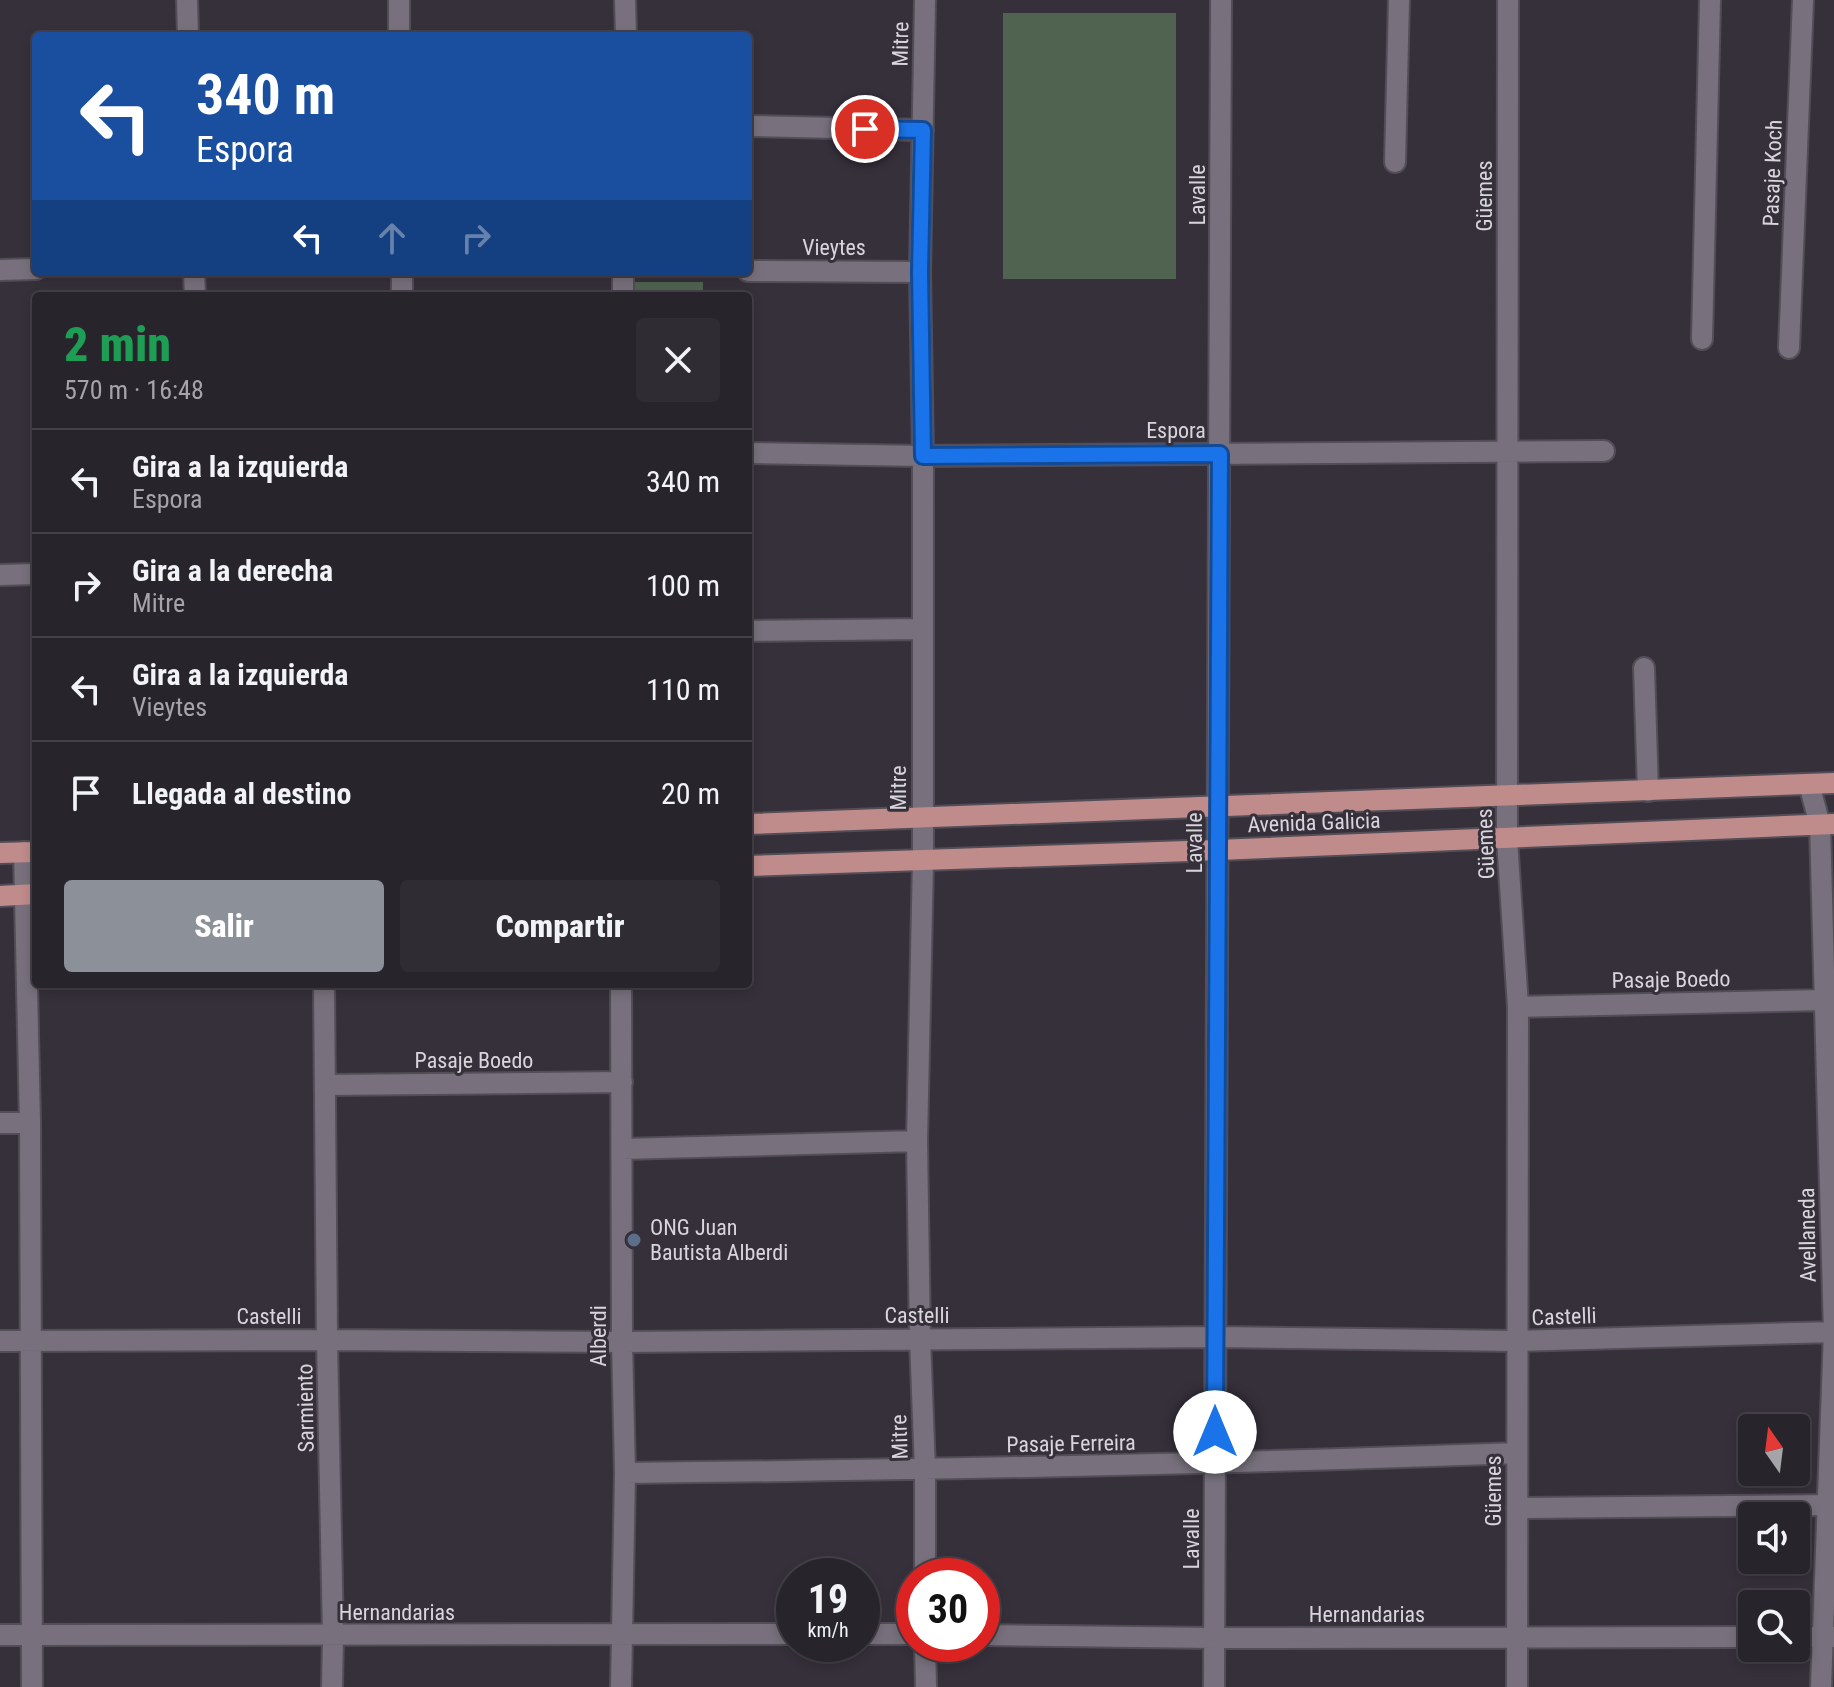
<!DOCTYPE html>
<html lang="es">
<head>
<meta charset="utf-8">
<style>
  body { margin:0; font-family:"Roboto Condensed",sans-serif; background:#302c34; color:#f1f3f6; height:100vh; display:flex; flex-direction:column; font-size:30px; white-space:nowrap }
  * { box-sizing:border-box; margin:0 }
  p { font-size:26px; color:#a5a4a9 }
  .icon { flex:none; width:44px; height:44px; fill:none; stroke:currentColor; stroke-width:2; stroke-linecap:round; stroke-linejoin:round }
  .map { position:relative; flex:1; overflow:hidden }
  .panel { position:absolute; left:32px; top:292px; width:720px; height:696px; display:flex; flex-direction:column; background:#28242c; border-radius:8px; box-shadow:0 4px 12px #0003,0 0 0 2px #444148 }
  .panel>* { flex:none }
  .banner { position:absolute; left:32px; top:32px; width:720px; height:244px; border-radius:8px; box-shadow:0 4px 12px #0003,0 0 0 2px #444148; background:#1a4fa0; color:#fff; overflow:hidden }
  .needle { width:52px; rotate:346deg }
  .buttons { position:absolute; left:1738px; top:1414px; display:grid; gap:16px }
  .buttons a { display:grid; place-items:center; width:72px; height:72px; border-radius:8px; background:#28242c; box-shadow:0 4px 12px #0003,0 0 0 2px #444148; font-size:40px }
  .speed { position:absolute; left:776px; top:1558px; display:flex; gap:16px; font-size:40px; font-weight:700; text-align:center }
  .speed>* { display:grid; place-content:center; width:104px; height:104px; border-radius:50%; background:#28242c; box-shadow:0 4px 12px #0003,0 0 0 2px #444148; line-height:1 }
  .speed small { font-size:20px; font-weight:400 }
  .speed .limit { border:12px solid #d22; background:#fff; color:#111 }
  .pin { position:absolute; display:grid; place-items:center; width:68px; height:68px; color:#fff; margin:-34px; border:4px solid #fff; border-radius:50%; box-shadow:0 2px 8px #0007 }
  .me { position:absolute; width:88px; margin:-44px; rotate:0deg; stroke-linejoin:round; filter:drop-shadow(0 0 6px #0008) }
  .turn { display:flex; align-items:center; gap:28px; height:168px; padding:0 32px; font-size:36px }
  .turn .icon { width:104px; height:104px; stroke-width:2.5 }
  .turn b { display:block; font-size:56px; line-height:68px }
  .lanes { display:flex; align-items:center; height:76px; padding:0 32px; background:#0003; justify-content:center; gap:40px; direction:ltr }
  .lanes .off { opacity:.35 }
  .round { display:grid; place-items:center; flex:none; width:84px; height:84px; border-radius:8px; background:#302c34 }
  .headline { display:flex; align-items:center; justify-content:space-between; height:136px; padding:0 32px }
  h1 { font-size:48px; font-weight:800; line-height:60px; color:#1e9e55 }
  .cta { display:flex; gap:16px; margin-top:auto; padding:16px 32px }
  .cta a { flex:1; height:92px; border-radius:8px; background:#8c9099; color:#fff; font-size:32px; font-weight:800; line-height:92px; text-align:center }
  .cta a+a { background:#302c34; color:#f1f3f6 }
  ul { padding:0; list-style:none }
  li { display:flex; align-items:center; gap:24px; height:104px; padding:0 32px; border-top:2px solid #444148 }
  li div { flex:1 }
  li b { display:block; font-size:30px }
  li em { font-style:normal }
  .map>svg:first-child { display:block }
</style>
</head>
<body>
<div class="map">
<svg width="1834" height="1687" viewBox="0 0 1834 1687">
  <rect width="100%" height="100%" fill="#36303b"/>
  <path fill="#506350" d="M1003,13h173v266h-173z
    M635,282h68v14h-68z"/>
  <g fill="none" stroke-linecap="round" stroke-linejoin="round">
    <defs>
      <path id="minor" d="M187,0l1,36
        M399,0v36
        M625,0l1,36
        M1508,0l-1,839 11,168 -1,680
        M748,126l175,4
        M1395,162l4,-162
        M0,270l36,-1
        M748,271l172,1
        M194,272l1,24
        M402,272v24
        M623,296v-24
        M1702,339l8,-339
        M1789,348l14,-348
        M748,453l175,3 681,-5
        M0,575l36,-1
        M748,631l174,-2
        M1644,668l4,123
        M1809,784l11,41 14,507 -13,355
        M24,852l6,271 2,564
        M324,984l3,356 6,296 -1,51
        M621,984l1,358 3,131 -4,214
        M1518,1007l307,-7
        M326,1085l296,-3
        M0,1123h30
        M622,1149l295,-8
        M0,1341l327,-1 295,2 594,-5 302,4 316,-9
        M625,1473c298,-3 595,-9 892,-20
        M1517,1508l317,-3
        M925,1576v-106l-5,-131 -3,-198 6,-280v-405l-3,-184 5,-272
        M862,1634h52
        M0,1635l794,-1
        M982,1635l233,3 537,-1
        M1796,1637h38
        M925,1644l1,43
        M1214,1687l7,-1687"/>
      <path id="major" d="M748,824l1086,-41
        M0,853l36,-1
        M748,866l470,-16 616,-26
        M0,896l36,-2"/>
    </defs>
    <use href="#minor" stroke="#524d56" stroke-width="24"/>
    <use href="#major" stroke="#524d56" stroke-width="24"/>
    <use href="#minor" stroke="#78717d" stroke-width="20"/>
    <use href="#major" stroke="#c08c8b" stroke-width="20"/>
  </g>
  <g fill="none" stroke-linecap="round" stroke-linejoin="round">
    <defs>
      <path id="route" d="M865,129l58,1 -3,142 3,184 297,-2 -5,978"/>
    </defs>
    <use href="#route" stroke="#114b97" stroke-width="20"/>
    <use href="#route" stroke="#1a73e8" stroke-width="14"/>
  </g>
  <circle fill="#5c6f8a" stroke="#36303b" stroke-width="3" cx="634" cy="1240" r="8"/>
  <g text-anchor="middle" stroke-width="6" stroke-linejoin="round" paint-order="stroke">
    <g font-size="22" fill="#d8d5dc" stroke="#36303b">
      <text transform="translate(900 44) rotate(-89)" y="8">Mitre</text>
      <text transform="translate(1772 173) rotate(-88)" y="8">Pasaje Koch</text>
      <text transform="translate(1197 195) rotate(-90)" y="8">Lavalle</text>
      <text transform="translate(1484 196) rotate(-90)" y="8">Güemes</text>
      <text x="834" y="255">Vieytes</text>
      <text x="1176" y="438">Espora</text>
      <text transform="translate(898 788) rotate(-90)" y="8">Mitre</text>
      <text transform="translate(1314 822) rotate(-2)" y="8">Avenida Galicia</text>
      <text transform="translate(1194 843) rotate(-90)" y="8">Lavalle</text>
      <text transform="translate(1485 844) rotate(-92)" y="8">Güemes</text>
      <text transform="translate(1671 979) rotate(-1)" y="8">Pasaje Boedo</text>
      <text x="474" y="1068">Pasaje Boedo</text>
      <text transform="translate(1807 1235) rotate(-91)" y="8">Avellaneda</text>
      <text x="917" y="1323">Castelli</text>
      <text x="269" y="1324">Castelli</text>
      <text transform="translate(1564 1316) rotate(-2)" y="8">Castelli</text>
      <text transform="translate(598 1336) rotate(-90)" y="8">Alberdi</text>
      <text transform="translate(305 1408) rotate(-91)" y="8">Sarmiento</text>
      <text transform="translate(899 1437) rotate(-92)" y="8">Mitre</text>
      <text transform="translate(1071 1443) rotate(-1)" y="8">Pasaje Ferreira</text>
      <text transform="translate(1493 1491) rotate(-90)" y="8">Güemes</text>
      <text transform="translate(1191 1539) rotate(-90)" y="8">Lavalle</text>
      <text x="397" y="1620">Hernandarias</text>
      <text x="1367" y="1622">Hernandarias</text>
    </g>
    <g font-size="22" fill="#d8d5dc" stroke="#36303b" text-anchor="start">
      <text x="650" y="1235">ONG Juan<tspan x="650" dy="25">Bautista Alberdi</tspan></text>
    </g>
  </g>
</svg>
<div class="buttons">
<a><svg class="needle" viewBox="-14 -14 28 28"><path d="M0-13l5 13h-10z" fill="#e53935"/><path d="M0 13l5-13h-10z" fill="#a5a4a9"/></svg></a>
<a><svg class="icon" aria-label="sound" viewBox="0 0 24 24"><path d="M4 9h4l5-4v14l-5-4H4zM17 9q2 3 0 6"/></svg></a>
<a><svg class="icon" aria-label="search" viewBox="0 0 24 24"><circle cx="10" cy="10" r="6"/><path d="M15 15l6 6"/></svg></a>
</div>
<div class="speed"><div>19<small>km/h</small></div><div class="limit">30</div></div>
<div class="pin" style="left:865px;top:129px;background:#d93025"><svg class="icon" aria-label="arrive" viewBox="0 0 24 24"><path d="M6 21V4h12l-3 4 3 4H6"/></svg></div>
<svg class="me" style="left:1215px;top:1432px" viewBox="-20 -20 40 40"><circle r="19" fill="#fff"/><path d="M0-13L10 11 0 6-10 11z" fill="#1a73e8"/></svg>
<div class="banner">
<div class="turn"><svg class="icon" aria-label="left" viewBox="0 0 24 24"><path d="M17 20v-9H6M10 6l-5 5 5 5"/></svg><div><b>340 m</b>Espora</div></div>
<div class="lanes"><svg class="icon" aria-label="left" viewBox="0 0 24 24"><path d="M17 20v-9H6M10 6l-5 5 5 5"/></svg><svg class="icon off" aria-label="ahead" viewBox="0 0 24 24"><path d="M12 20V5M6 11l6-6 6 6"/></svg><svg class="icon off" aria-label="right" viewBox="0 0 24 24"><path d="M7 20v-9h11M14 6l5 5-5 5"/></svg></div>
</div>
<section class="panel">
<div class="headline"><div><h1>2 min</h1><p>570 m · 16:48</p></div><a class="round"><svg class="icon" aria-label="close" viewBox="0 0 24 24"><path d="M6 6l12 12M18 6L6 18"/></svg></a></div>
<ul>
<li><svg class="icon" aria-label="left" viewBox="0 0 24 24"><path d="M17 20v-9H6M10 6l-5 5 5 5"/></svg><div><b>Gira a la izquierda</b><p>Espora</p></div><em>340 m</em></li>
<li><svg class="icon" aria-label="right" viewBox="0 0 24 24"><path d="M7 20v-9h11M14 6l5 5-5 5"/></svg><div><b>Gira a la derecha</b><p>Mitre</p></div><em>100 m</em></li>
<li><svg class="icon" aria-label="left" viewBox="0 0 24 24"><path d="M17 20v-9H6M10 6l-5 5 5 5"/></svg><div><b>Gira a la izquierda</b><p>Vieytes</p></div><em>110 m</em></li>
<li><svg class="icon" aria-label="arrive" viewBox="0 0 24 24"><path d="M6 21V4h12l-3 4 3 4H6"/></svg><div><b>Llegada al destino</b></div><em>20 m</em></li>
</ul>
<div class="cta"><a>Salir</a><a>Compartir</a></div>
</section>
</div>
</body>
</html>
